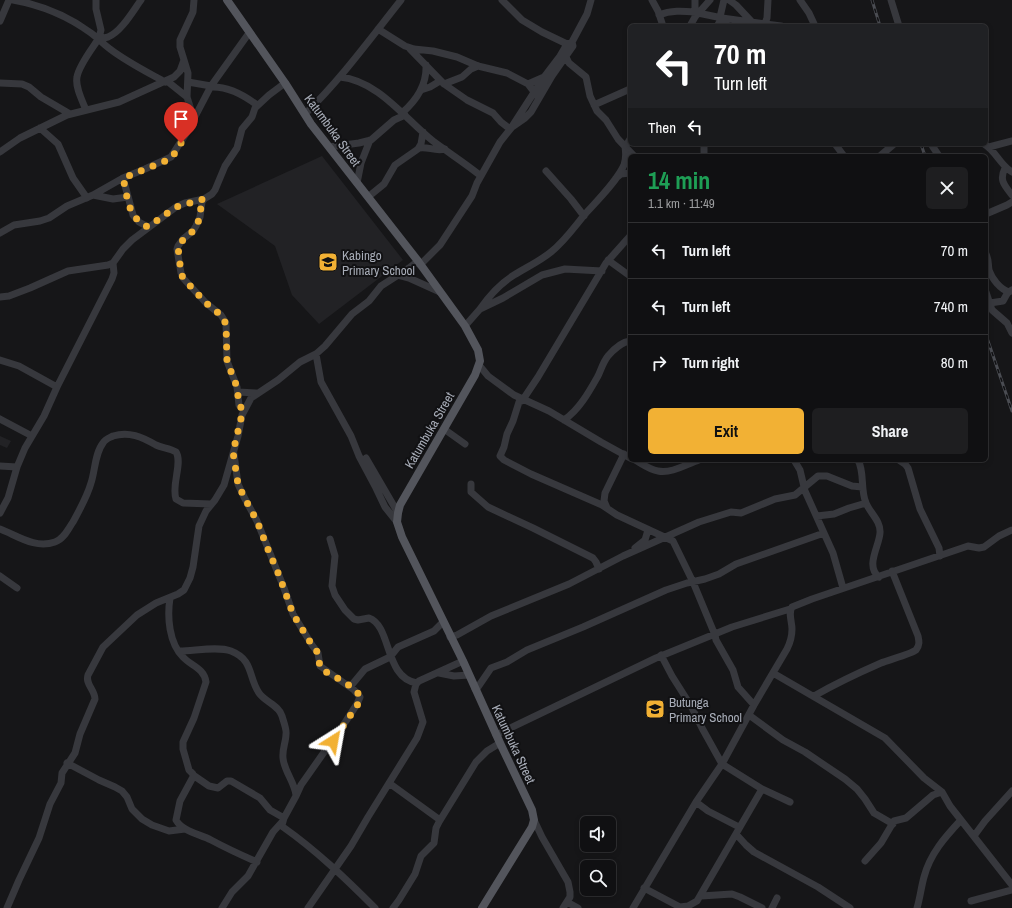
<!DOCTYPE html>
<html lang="en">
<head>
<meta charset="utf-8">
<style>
  body { margin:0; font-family:"Archivo Narrow",sans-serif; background:#1e1e20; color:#f1f3f6; height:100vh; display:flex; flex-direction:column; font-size:15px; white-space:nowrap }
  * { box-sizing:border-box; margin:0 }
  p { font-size:13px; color:#9c9d9f }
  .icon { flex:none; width:22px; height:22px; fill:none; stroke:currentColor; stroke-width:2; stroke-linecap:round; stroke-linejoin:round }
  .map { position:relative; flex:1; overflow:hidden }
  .details { position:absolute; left:628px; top:154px; width:360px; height:308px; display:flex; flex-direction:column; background:#101012; border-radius:6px; box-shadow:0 2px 6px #0003,0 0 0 1px #303032 }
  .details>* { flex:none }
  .hud { position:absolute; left:628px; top:24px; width:360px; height:122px; border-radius:6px; box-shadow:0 2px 6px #0003,0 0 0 1px #303032; background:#202124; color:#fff; overflow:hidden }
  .buttons { position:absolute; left:580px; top:816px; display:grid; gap:8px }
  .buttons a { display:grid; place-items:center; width:36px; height:36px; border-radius:6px; background:#101012; box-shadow:0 2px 6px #0003,0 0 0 1px #303032; font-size:20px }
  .pin { position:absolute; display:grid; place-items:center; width:34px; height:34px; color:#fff; margin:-41px -17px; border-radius:50% 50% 50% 0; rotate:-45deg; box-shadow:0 0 4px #0007 }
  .pin .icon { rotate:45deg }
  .me { position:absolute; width:44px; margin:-22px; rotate:34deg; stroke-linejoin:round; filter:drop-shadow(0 0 3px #0008) }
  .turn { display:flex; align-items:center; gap:14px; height:84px; padding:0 20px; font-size:18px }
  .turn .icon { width:52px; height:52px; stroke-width:2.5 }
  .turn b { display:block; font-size:28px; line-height:34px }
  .then { display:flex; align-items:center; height:38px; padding:0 20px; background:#0003; gap:8px; font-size:15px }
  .round { display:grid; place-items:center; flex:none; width:42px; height:42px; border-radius:6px; background:#1e1e20 }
  .overview { display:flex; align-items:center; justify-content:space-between; height:68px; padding:0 20px }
  h1 { font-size:24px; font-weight:700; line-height:30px; color:#1e9e55 }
  .primary-button { display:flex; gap:8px; margin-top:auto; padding:8px 20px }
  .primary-button a { flex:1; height:46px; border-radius:6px; background:#f2b134; color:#111; font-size:16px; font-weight:700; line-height:46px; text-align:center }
  .primary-button a+a { background:#1e1e20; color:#f1f3f6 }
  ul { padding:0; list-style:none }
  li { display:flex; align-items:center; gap:12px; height:56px; padding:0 20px; border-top:1px solid #303032 }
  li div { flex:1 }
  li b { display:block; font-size:15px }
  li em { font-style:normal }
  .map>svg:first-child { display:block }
</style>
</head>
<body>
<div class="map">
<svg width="1012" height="908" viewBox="0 0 1012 908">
  <rect width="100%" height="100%" fill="#161618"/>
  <path fill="#222225" d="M322,156l81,104 -84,64 -27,-29 -17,-49 -58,-42z
    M0,436l11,5 -4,7 -7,-3z"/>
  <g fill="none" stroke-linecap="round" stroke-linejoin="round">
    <path stroke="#37383d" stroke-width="7" d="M13,0c28,5 55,16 78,33 7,5 12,11 19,16 17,13 37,23 55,33
      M502,0l20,20 20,12 25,12 5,-2
      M652,0l6,11 5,15
      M729,0l7,5 15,16
      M800,0l9,13 6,13
      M891,0l8,26
      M698,13l24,5 59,8
      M659,15c12,-5 24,-4 37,-3
      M695,16v-16
      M720,17l4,-17
      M0,21l9,-21
      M721,21l7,5
      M690,26l5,-9 15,-17
      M717,26l5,-8
      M764,26l3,-8 1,-18
      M378,29l27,17 9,3 19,2 24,6 21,9 29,7 21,11 11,14
      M99,38c3,0 7,0 9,-1 13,-5 25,-26 33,-37
      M410,49l34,35 23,16 26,13 8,9 9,7
      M566,57l3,6 17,14 4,19 7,15 9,9 12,19 16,17
      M184,60l4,13 -1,24 7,22
      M340,77c39,4 65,42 93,64 16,12 32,22 48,35
      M167,81l20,16
      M188,82l23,4
      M0,83l22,1 7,3 12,10 29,17
      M444,84l18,-7 9,-8 7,-3
      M528,84l16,-7 16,-21 7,-12
      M210,87c18,-1 34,8 47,18
      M421,90l9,-3 10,-6
      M594,105l36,-16
      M86,110c-4,-10 -11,-23 -9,-33 2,-12 15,-28 22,-39l2,-8 -5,-21v-9
      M402,113c15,-13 25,-28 24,-48
      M305,114c36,-35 65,-75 96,-114
      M513,125l31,-48
      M40,128l18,16 15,34 14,20
      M704,144v12
      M835,144l9,12
      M931,144l8,12
      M984,144c12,7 16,21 28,28
      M329,147l30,-4 12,-3 23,-20 11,-5
      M989,147l23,-6
      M419,148c9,-2 16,4 26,1
      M0,152l20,-14 47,-23 52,-13 55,-25 6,-6 4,-11 -4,-13v-7l13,-28 1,-12
      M880,156l14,-12
      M1005,168c-6,12 -1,17 7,27
      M546,171l25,28 13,17
      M123,178l10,37 6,7 9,5
      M616,178l5,-4 9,-1
      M357,183l4,-20 9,-23
      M93,195l20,4 15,-2
      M368,197l16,-13 11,-19 23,-16 3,-5 2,-12
      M986,214l21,-9 5,-3
      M0,233l14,-8 26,-4 9,-3 18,-12 26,-11 30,-17 22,-9 26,-12 16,-25 24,-46 38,-53
      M630,236l-24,27 -68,114 -14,21v2l-5,2 -6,19 -6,13 -3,13 -4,9 4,4 27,14 71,31 15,10 56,26 20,41 22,53 1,5 17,30 5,17 16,18
      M986,254c3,6 2,10 3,16 3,9 11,19 20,22l3,-2
      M608,260l22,16
      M420,265l20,-20 32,-49 5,-13 23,-41 12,-15 13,-9 6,-6 21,-36 21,-30 -1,-4 15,-28 4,-14
      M398,275l11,3 31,14
      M986,292l6,18 15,13 5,10
      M0,297l9,-1 21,-8 38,-17 40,-6 5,-2 10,-14 9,-9 44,-33 9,-4 19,-4
      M990,303l13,-2 5,-9
      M480,309c9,-13 21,-26 34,-34 13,-8 26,-14 37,-23 14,-11 24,-26 35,-39 12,-13 31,-32 38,-48 2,-6 2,-12 1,-18l5,-8
      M465,326l15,-17 23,-11 39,-23 23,-6 37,2
      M316,354l5,28 30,54 8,20 16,30 10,21 12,15
      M0,360l19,6 38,21
      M479,365l9,11 26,19 35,16 52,31 29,16
      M238,392l18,1
      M243,410l-4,-5 -2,-18 -10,-26 -1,-38 -5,-8 -15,-12 -23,-25 -2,-5 -4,-24 1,-3 5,-7 10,-8 3,-5 4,-9 2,-15 2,-3 8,-5 3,-4 10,-24 12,-18 5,-19 10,-12 3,-9 14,-13 16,-12
      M0,419l32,17
      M564,420c15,-10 25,-28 34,-44 3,-6 5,-14 10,-20 5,-6 14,-14 22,-15
      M444,429l21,15
      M234,454l4,30 6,13 13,24 27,67 9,26 19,31 6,8 2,13 34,24 6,7 -3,7 -11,17 -45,64 -5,11 -12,22 -2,7 1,2c34,24 63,52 92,81
      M366,458l32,55
      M635,460c7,4 15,10 23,11 13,3 29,-7 41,-11
      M794,460l6,10 5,21 28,62 10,35
      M858,460c7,13 2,29 8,43 4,10 15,18 14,30 -1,14 -15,33 -1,44
      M899,460l6,4 3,4 12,41 19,39 1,8
      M0,466l17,1
      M471,484v8l17,15 45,21 60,30 3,4 3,7
      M607,508l-3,-7 1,-8 19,-39
      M0,513l8,-15 9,-31 8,-19 19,-32 13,-29 55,-108 2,-6 -1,-10
      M817,516l17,-2 15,-6 17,-5
      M0,529c18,7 35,20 55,13 9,-3 13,-13 18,-20 7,-13 14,-25 18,-39 4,-12 4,-30 12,-40 2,-4 6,-5 10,-7 16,-5 29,1 43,9 6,3 14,3 20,7 7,11 -5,33 0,47l7,4 28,1
      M330,539l5,17 -3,30 3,9 10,15 9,9 4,1 11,-2c23,8 15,60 48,65
      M635,548l10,-8 3,-10
      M0,576l17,12
      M170,598c-3,19 -1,45 13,59 8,9 21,11 23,25l-12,36 -11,24v7l6,21 4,4v3l-13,24 -4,19c7,12 24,14 35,20 15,8 30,15 46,22
      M450,637l7,-2 34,-19 78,-32 54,-28 76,-34 32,-10 10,1 34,-14 20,-4 23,-19h9l25,10 10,1
      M180,651c14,0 38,-5 51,0 23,9 17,26 28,42 6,9 20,12 23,23 1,4 5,14 4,18 0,8 -4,15 -3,24 1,13 11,23 13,37
      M661,655l11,21 19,30 11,22 20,36 40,25 28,13
      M439,673l15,3 15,-1
      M773,673l112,65 39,40 18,14 8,14 62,79
      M350,687l15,-18 25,-12 8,-10 36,-16 9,-9
      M475,689l3,-2 13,-19 16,-6 20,-12 56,-23 83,-37 21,-7 18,-4 14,-5 17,-10 88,-31
      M814,696c21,-12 44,-23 67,-33 7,-3 30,-9 35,-13 4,-5 3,-9 2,-14l-26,-65
      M749,715l34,25 22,12 40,27 12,10 8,10 9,14 19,11
      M496,735l160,-77 76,-31 58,-18
      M67,763l32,17 16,7 7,4 5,6 5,12 10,10 10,6 17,6 16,-2
      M193,775l16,11 9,2 9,-7h4l29,17 10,12 14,8
      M389,783l51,37
      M696,802l12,9 31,16
      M534,820l8,17 26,45 2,10v5l-7,11
      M736,834l10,11 8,7 64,35 32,21
      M974,836l11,-15 27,-30
      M865,861l16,-18 13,-22 12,-3 27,-23 9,-3
      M644,888l36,19 8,-1 9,-5 65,-112
      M701,896l31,-2 8,3 22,11
      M971,901l41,-11
      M567,902l11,6
      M7,908l12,-28 20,-42 11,-34 11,-21 1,-10 13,-20 5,-19 15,-35c0,-9 -10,-15 -7,-24l15,-28 34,-32 19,-12 22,-9 6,-4 6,-12 3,-11 6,-41 7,-15 9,-11 9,-15 14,-49 4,-21 9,-17 27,-18 22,-18 16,-8 9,-8 27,-32 17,-13 12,-15 28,-18 9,-7
      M222,908l10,-16 16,-16 25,-44 9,-10
      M308,908l43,-62 17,-29 49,-79 6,-16 -9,-30 2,-8 3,-3 44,-20
      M393,908l6,-8 16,-26 6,-18 13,-13 2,-15 3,-6 37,-60 11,-11 13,-8
      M633,908l63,-106 26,-38 32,-59 33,-56c3,-6 5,-13 5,-20 0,-7 -4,-16 0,-22l20,-8 156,-53 11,2 5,-1 15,-11 13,-6
      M772,908l5,-10
      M917,908c3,-10 4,-20 7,-31 6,-23 21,-40 37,-57"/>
    <path stroke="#53555c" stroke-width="8" d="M227,0l58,83 26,41 107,137 47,65 13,24 2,11 -5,14 -75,130 -2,8 -1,9 5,15 61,124 37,82 32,67 2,10 -2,7 -50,81"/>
    <defs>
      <path id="rail" d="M872,0l8,26
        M921,144l4,12
        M986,335l26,76"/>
    </defs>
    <use href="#rail" stroke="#4a4c52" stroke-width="3"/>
    <use href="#rail" stroke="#111113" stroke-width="1.5" stroke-dasharray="4.5" stroke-linecap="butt"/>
  </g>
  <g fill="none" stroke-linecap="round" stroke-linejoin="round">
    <path stroke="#f2b134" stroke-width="7" stroke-dasharray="0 12.6" d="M181,143l-6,10 -7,7 -45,18c5,20 4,39 25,49l28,-20 28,-8c-5,9 -3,19 -8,28 -5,8 -14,11 -18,20l3,26 2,5 23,25 15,12 5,9 1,37 10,26 2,18 4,5 -10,42 5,32 6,13 13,24 12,31 10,23 14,39 19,31 6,8 2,15c13,9 31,15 40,28l-2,8 -25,37"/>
  </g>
  <defs>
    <symbol id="school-square" viewBox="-11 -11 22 22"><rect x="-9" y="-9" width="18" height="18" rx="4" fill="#f2b134" stroke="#111113"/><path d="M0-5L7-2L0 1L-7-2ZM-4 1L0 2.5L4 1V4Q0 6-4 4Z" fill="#111"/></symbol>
  </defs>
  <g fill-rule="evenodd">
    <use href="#school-square" x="317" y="251" width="22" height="22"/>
    <use href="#school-square" x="644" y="698" width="22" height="22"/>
  </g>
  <g text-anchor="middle" stroke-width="4" stroke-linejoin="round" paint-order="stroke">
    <g font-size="13" fill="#a8adb8" stroke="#111113">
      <text transform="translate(333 130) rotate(54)" y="5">Katumbuka Street</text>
      <text transform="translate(429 430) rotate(-60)" y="5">Katumbuka Street</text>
      <text transform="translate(514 744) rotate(65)" y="5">Katumbuka Street</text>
    </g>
    <g font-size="13" fill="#a8adb8" stroke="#111113" text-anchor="start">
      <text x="342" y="260">Kabingo<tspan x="342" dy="15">Primary School</tspan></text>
      <text x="669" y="707">Butunga<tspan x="669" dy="15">Primary School</tspan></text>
    </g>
  </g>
</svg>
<div class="buttons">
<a><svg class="icon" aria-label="sound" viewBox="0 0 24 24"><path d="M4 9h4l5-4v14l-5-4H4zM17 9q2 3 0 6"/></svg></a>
<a><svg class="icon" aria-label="search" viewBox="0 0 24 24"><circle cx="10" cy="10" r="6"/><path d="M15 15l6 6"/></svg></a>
</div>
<div class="pin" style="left:181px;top:143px;background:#d93025"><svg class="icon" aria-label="arrive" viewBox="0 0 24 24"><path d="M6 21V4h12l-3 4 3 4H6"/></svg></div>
<svg class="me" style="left:333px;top:741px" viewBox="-20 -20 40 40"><path d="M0-17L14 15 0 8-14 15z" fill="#f2b134" stroke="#fff" stroke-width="4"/></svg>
<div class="hud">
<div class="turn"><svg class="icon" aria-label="left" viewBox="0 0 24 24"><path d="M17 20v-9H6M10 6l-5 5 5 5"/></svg><div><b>70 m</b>Turn left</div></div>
<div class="then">Then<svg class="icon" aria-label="left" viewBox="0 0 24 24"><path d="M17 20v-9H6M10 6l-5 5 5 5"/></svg></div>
</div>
<section class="details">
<div class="overview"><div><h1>14 min</h1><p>1.1 km · 11:49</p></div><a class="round"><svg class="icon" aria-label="close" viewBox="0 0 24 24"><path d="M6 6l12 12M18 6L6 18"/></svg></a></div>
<ul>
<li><svg class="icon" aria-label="left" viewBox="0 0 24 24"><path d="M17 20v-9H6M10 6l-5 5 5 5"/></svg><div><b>Turn left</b></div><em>70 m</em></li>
<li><svg class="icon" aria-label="left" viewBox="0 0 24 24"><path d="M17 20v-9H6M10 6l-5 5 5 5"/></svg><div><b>Turn left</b></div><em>740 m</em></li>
<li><svg class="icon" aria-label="right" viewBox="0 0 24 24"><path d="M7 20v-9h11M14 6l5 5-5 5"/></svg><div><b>Turn right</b></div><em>80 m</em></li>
</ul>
<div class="primary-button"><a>Exit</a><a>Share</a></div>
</section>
</div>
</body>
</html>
